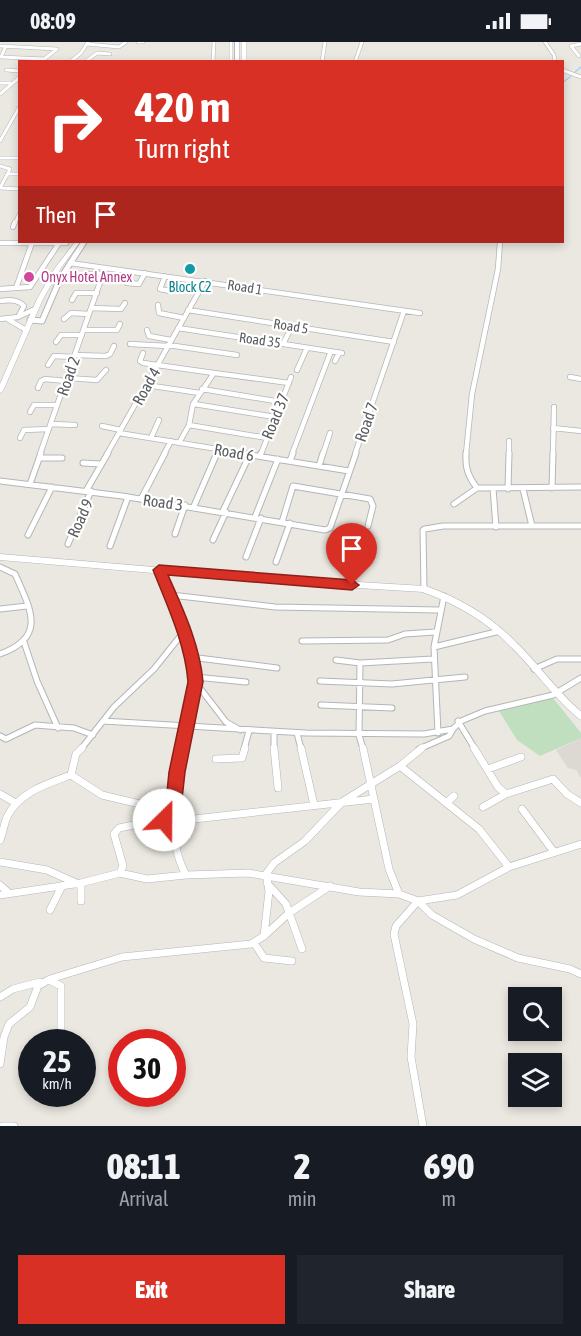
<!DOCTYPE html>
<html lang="en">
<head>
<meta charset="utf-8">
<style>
  body { margin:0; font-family:"Asap Condensed",sans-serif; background:#20242c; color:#f1f3f6; height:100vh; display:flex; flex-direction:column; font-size:22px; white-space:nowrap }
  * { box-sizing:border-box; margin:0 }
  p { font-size:20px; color:#9ea1a6 }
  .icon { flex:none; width:33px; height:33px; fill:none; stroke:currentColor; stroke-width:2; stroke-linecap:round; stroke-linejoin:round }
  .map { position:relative; height:1084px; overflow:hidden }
  .side { display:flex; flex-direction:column; background:#171b24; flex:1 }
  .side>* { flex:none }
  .top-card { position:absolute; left:18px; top:18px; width:546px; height:183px; border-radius:0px; box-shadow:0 3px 9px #0003; background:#d93025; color:#fff; overflow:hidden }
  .tools { position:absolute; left:508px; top:945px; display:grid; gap:12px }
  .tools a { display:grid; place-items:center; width:54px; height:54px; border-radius:0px; background:#171b24; box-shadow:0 3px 9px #0003; font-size:30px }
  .speed { position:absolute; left:18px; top:987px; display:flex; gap:12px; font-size:30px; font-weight:700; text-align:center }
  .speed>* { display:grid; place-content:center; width:78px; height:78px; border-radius:50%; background:#171b24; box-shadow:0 3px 9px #0003; line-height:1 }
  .speed small { font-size:15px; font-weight:400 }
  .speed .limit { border:9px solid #d22; background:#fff; color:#111 }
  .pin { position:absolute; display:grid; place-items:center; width:51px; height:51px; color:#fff; margin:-62px -26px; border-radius:50% 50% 50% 0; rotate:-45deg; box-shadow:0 0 6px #0007 }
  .pin .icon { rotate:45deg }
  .me { position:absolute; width:66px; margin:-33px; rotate:23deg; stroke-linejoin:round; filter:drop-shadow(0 0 4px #0008) }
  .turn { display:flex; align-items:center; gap:21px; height:126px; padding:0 18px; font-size:27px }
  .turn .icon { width:78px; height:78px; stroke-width:2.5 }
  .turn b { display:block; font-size:42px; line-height:51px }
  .then { display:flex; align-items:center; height:57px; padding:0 18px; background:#0003; gap:12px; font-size:22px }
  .eta { display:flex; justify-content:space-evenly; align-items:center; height:102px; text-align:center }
  .eta b { font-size:36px; font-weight:800; line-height:42px }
  .primary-button { display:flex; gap:12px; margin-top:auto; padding:12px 18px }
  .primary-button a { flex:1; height:69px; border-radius:0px; background:#d93025; color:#fff; font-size:24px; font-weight:800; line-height:69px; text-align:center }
  .primary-button a+a { background:#20242c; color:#f1f3f6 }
  .status { display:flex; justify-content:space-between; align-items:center; height:42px; padding:0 30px; background:#171b24; direction:ltr }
  .status svg { height:16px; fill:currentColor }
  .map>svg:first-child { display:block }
</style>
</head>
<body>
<div class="status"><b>08:09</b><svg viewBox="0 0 49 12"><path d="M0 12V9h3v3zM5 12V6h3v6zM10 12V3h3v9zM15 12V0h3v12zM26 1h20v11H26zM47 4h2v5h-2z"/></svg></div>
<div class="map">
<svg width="581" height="1084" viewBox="0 0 581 1084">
  <rect width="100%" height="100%" fill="#eae8e0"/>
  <path fill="#dcd9d2" d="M581,696v40l-5,-8 -8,-2 -12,-18z"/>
  <path fill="#c0dfbf" d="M553,656l28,35v5l-41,18 -23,-16 -18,-29z"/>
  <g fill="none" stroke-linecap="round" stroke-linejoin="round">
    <path stroke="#a7d3f3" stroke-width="1.5" d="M575,30l6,-5
      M562,41l9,-7"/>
    <defs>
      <path id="minor-far3" d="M138,0h5
        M231,0v20
        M545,0l9,13 1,7
        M87,2l32,3 7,-5
        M0,4l57,3
        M6,4l-5,11 44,2
        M579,14l-8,-10 10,-2
        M43,18l14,-11
        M70,20l11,-9 7,-11
        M85,20l12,-9 13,1
        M213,20l1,-20
        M322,20l3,-20
        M355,20l7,-20
        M6,28l14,1
        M562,28l19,7
        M0,41h11
        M0,52l20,-17
        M0,99l20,-35
        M0,116h20
        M0,124l10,3 -10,19
        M7,132h13
        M0,146l20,1
        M15,181l5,-11"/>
      <path id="minor-far2" d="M13,185l2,-5
        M0,201h66
        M70,221l350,50
        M165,234l-5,13 10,2
        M81,238l4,-6h18
        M127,241l12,1 6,-11
        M16,246l16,-45
        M0,247l30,-2 29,-44
        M72,258l4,-7h21
        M0,259c9,-1 17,-2 24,5l-6,11
        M158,263l1,8 25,5
        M91,266l30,1 4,-6
        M188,268l206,32
        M0,277l18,-2 17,-8
        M64,277l7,-6 18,1
        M9,278l17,10
        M178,286l164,25
        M84,288h33l3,-6
        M147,288l2,6 22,4
        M56,300l5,-7h21
        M130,302l38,2
        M283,302l9,-18
        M168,303l69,10
        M143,311l-3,8 3,2 71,10
        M75,313l31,1 4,-2 4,-8
        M335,319l4,-8
        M48,323l6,-9 20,1
        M297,328l10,-22
        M570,335l11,2
        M67,336l30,2 9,-10
        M146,343l54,8
        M38,346l3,-7 4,-2 21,2
        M202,347l79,13
        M194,362l81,13
        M30,370l4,-7h23
        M51,382l24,1
        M189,383l4,-21 21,-31 75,10
        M102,384l19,4
        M553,386l28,3
        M119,391l129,21
        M20,396l4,-8 25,-1
        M151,396l8,-18
        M179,401l10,-18 78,13
        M40,412l65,-186
        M107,412l98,-173
        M164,412l7,-13
        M217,412l2,-5
        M261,412l30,-77
        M292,412l39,-103
        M323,412l7,-21
        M355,412l49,-143
        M466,412l6,-60 26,-125 2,-27
        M509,412v-13
        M553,412l1,-47"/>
      <path id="minor-far1" d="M239,411l110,18
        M466,411c-1,15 2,23 11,35
        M260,414l1,-3
        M39,416h23
        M290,419l3,-8
        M83,421l18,1
        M319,424l4,-13
        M0,439l122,15 203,34 5,-2 26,-75
        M30,442l11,-31
        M493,446l3,39
        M552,446l1,-35
        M508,447l1,-36
        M523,447l9,37
        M86,449l22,-38
        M141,457l24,-46
        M454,462l23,-16 104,-1
        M194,464l23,-53
        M223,469l27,-57
        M255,475l23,-58
        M282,480l11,-36 77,13 3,7 -5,20
        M175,492l10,-29
        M28,493l24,-48
        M213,498l13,-28
        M68,502l23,-53
        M110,504l18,-49
        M246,515l15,-39
        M276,520l14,-39
        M0,525l15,7c16,36 32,63 -15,80
        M159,528l35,102 -1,33 -9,44
        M424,547l-1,-59 2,-1 18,-3h138
        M171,553l104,12 164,3
        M0,567l27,-3
        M302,599l86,-1 17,-6 30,-2
        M24,600l13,39 21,47
        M434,605l66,-16
        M190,615l87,11
        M336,618l24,3 73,-4
        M360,621l-1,72 4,14
        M534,627l23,-10h24
        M195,635l51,5
        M320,639l72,3 73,-7
        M196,641l30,39 14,8
        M321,663l71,3
        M103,679l203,12 118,1 29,-5 8,-8 24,-10 68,-16 28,-17
        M458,679l17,28
        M274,690v17
        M297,691l4,16
        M438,691l-4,-86 10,-51
        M0,694l6,3 29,-14 39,3 19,7
        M81,707l33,-42 40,-38 28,-35
        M244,707l5,-18
        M419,707l30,-13 4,-7"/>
      <path id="minor" d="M184,706c-10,41 -19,88 2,127l62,-2 111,19 40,2 19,7 14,14 42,24 44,19 52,11 11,5
        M274,706l4,40
        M301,706l13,57
        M363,706l26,121 10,25
        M474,706l24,39 8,7
        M216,717l26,-1 3,-10
        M400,724l79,63 30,38
        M488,727l33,-12
        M71,733l31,20 71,17
        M0,752l16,9
        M446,761l8,-7
        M483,765l23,-13 47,-15 14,15 14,9
        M522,767l32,43
        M0,798c3,-7 4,-16 7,-23 12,-25 40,-33 64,-42l5,-21 6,-6
        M0,820l47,8 29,13
        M120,831l3,-7 -9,-32 5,-6 53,-11 22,2 180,-20
        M81,841v18
        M267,841l19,21 16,45
        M0,843l9,8
        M0,853l81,-12 39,-10 27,6 39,-4
        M50,868l12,-24
        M264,894l5,-45 -3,-17 8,-11 31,-22 37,-39 58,-36 22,-18
        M254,901l10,15 28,3
        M49,938l12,6v47
        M0,955l13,-8 27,-7
        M0,1022l4,-27 5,-13 21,-17 8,-21 12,-7 72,-22 129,-13 13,-8 25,-23 41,-27
        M3,1084h11
        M423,1084l-12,-69 2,-33 -19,-90 2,-8 22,-25 39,-6 52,-28 72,-23"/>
      <path id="tertiary-far2" d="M244,0v20"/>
      <path id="tertiary-far1" d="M30,278l12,1 18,-42 24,-37"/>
      <path id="tertiary" d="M424,547c34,12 65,30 90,56 24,23 41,50 67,71"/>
      <path id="secondary" d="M235,0h4v20h-4z
        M75,200h5l-19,26 -18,31 -40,92 -3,2v-9l37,-85 18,-31z
        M0,512l260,22 164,10 4,3 -4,3 -164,-10 -260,-22z"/>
    </defs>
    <use href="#minor-far3" stroke="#b3b6b9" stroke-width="4"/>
    <use href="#minor-far2" stroke="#b3b6b9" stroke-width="6"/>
    <use href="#minor-far1" stroke="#b3b6b9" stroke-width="7"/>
    <use href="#minor" stroke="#b3b6b9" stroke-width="8"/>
    <use href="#tertiary-far2" stroke="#b3b6b9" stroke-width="5"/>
    <use href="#tertiary-far1" stroke="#b3b6b9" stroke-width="7"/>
    <use href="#tertiary" stroke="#b3b6b9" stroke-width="8"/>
    <use href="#secondary" stroke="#b2b5b9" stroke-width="1"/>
    <use href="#minor-far3" stroke="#fff" stroke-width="3"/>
    <use href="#minor-far2" stroke="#fff" stroke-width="4.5"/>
    <use href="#minor-far1" stroke="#fff" stroke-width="5"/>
    <use href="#minor" stroke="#fff" stroke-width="7"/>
    <use href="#tertiary-far2" stroke="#fff" stroke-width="4.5"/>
    <use href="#tertiary-far1" stroke="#fff" stroke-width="5"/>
    <use href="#tertiary" stroke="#fff" stroke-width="7"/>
    <use href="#secondary" fill="#fff" fill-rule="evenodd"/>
  </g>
  <path fill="#d93025" stroke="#8d1f18" stroke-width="1.5" d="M159,523l193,15 7,5 -7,5 -184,-15c15,34 32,70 35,107l-18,90 -5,45 -2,5 -14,5 -6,-2 -2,-5 2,-5 7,-3 4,-40 19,-90c-3,-39 -21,-77 -35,-112z"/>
  <circle fill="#0f9aa8" stroke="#fff" stroke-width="2" cx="190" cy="227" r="6"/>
  <circle fill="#d1479c" stroke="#fff" stroke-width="2" cx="29" cy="235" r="6"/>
  <g text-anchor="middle" stroke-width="4.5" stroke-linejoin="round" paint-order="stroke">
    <g font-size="14" fill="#b23c85" stroke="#fff" text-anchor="start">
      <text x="41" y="240">Onyx Hotel Annex</text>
    </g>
    <g font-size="14" fill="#0d838f" stroke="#fff">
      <text x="190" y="250">Block C2</text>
    </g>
    <g font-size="14" fill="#595c5f" stroke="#fff">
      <text transform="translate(245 245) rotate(9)" y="5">Road 1</text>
      <text transform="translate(291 284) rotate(9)" y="5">Road 5</text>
      <text transform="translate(260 298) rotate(8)" y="5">Road 35</text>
    </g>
    <g font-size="16" fill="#595c5f" stroke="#fff">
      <text transform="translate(68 334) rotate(-71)" y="6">Road 2</text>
      <text transform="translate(146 344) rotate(-61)" y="6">Road 4</text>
      <text transform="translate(275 374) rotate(-68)" y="6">Road 37</text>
      <text transform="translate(366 380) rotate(-71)" y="6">Road 7</text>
      <text transform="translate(234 410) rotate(10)" y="6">Road 6</text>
      <text transform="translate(163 460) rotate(8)" y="6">Road 3</text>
      <text transform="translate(80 476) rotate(-66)" y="6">Road 9</text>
    </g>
  </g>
</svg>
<div class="tools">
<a><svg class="icon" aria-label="search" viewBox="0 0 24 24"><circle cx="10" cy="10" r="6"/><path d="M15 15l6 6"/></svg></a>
<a><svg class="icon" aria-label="layers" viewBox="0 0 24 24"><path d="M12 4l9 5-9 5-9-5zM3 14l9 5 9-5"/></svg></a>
</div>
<div class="speed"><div>25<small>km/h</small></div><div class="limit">30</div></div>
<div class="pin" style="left:352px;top:543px;background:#d93025"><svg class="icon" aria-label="arrive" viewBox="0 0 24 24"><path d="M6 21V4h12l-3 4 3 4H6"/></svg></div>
<svg class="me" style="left:164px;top:778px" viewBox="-20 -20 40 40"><circle r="19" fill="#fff"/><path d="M0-13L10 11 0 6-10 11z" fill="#d93025"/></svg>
<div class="top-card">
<div class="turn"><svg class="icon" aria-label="right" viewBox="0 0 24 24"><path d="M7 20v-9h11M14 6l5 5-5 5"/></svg><div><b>420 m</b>Turn right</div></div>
<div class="then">Then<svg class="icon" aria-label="arrive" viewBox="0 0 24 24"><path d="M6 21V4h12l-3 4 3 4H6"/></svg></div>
</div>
</div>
<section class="side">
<div class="eta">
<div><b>08:11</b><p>Arrival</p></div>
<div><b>2</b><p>min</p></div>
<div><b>690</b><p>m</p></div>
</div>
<div class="primary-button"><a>Exit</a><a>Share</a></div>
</section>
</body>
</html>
